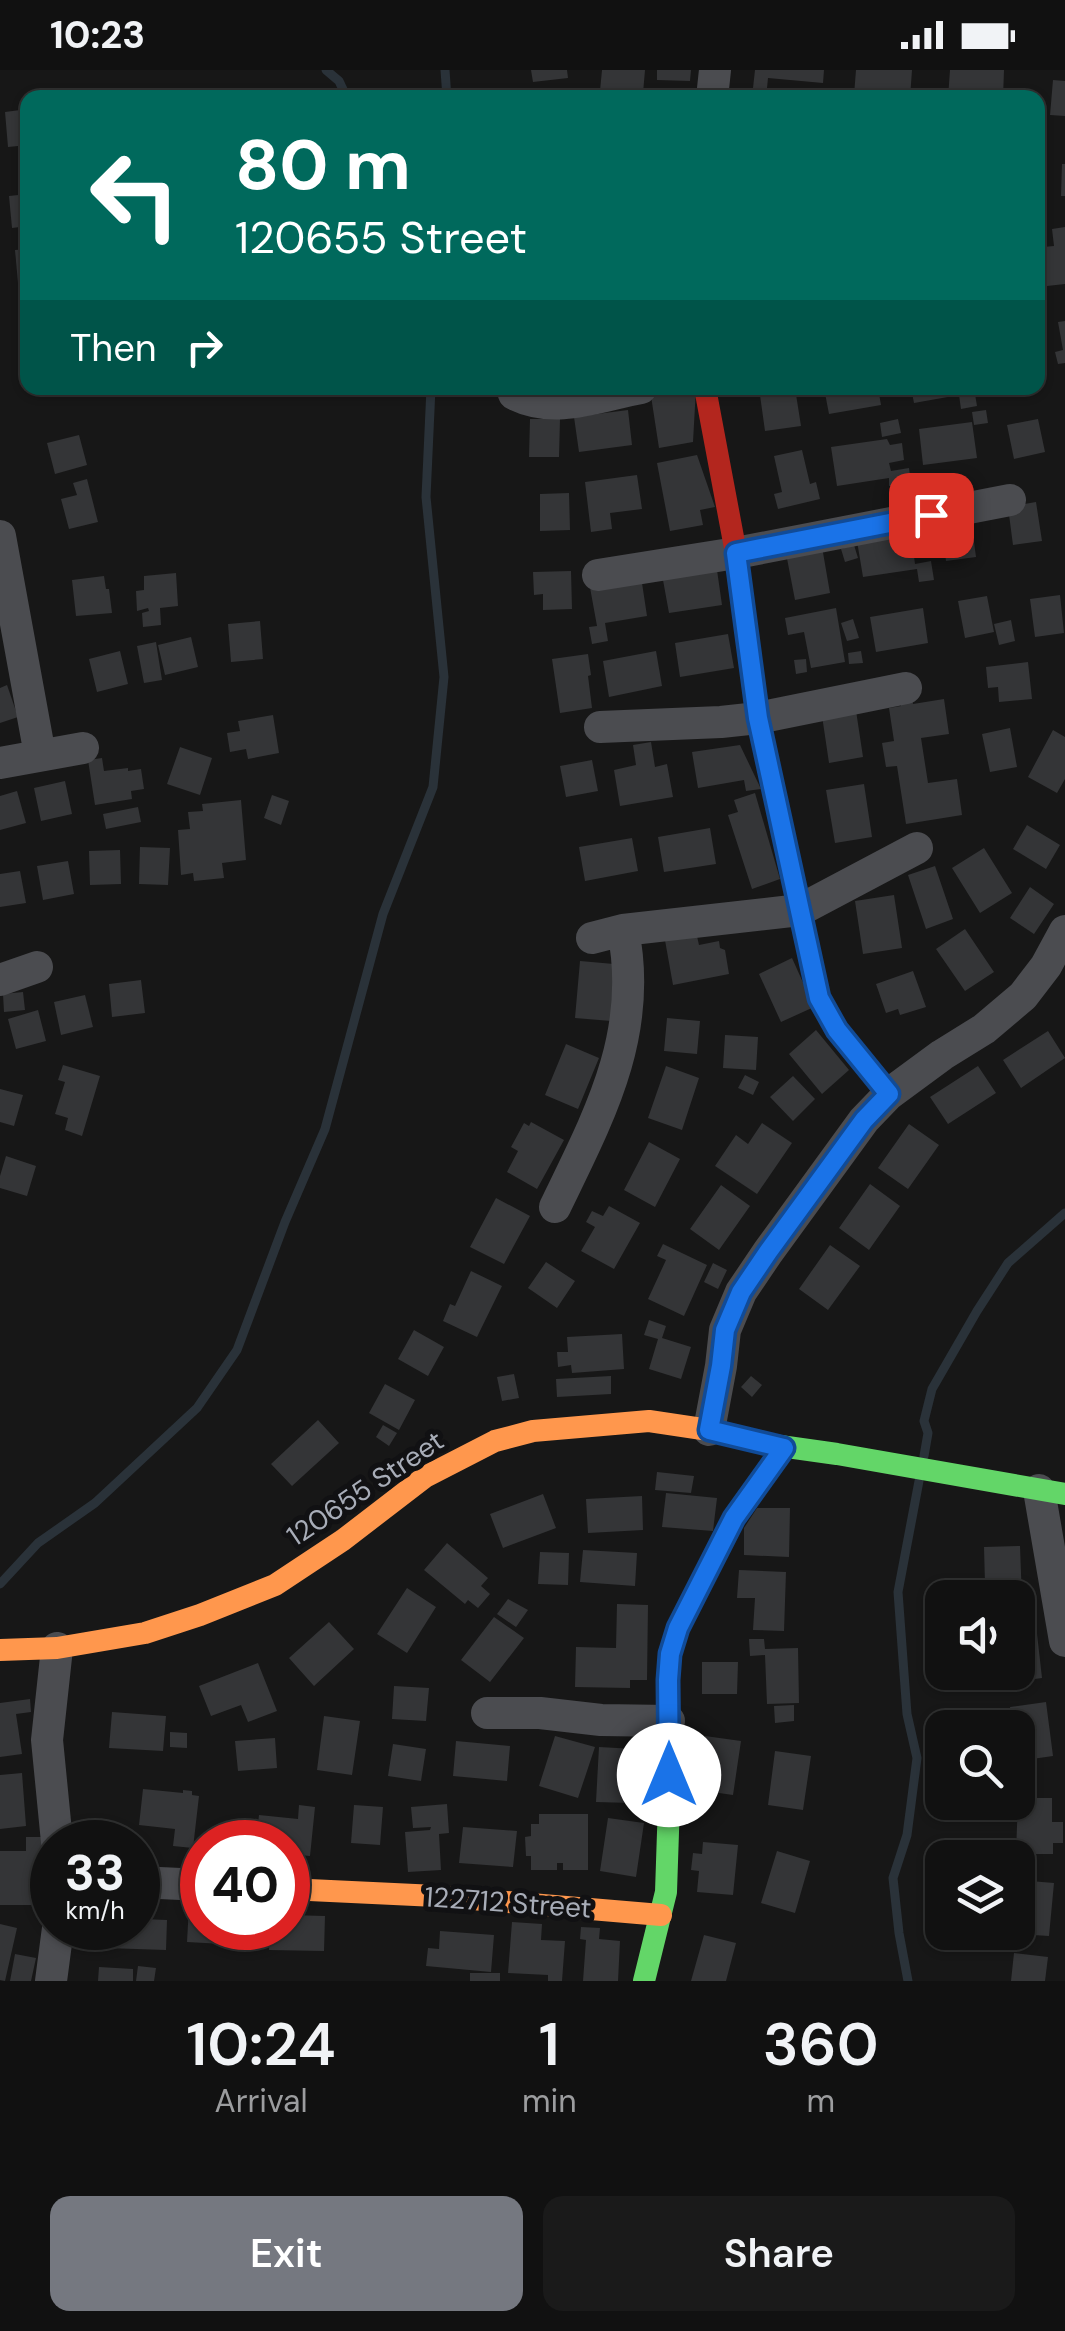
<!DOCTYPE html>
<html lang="en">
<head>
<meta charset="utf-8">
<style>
  body { margin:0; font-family:"DM Sans",sans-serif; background:#1a1a1a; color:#f1f3f6; height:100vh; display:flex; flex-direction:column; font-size:38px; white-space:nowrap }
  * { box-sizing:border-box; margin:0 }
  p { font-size:32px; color:#9c9d9f }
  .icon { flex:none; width:55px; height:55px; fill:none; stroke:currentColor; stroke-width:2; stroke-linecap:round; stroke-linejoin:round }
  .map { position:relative; height:1911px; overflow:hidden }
  .panel { display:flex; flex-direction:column; background:#111; flex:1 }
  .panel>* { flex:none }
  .top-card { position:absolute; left:20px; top:20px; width:1025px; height:305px; border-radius:20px; box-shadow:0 2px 8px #0004,0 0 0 2px #303131; background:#00695c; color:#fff; overflow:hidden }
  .fabs { position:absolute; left:925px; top:1510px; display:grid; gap:20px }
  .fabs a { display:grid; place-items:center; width:110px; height:110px; border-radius:20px; background:#111; box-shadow:0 2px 8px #0004,0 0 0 2px #303131; font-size:50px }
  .speed { position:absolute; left:30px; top:1750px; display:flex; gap:20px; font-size:50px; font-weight:700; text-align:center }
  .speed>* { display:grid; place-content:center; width:130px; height:130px; border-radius:50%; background:#111; box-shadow:0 2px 8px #0004,0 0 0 2px #303131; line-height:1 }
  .speed small { font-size:25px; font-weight:400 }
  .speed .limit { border:15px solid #d22; background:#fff; color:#111 }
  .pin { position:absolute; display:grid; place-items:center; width:85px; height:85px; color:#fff; margin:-42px; border-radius:20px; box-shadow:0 5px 15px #0006 }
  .me { position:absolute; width:110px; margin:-55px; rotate:0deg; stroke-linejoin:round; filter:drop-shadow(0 0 8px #0008) }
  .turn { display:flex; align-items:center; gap:35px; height:210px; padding:0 50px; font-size:45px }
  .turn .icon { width:130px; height:130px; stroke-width:2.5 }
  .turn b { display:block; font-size:70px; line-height:85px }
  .then { display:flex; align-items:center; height:95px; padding:0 50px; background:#0003; gap:20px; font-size:38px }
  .eta { display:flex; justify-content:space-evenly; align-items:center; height:170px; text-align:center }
  .eta b { font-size:60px; font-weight:600; line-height:70px }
  .cta { display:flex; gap:20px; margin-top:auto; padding:20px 50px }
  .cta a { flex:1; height:115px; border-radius:20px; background:#757880; color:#fff; font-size:40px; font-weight:600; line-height:115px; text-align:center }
  .cta a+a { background:#1a1a1a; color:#f1f3f6 }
  .status { display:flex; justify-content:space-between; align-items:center; height:70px; padding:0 50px; background:#111; direction:ltr }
  .status svg { height:28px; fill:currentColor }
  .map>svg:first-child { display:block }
</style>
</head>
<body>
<div class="status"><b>10:23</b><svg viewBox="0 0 49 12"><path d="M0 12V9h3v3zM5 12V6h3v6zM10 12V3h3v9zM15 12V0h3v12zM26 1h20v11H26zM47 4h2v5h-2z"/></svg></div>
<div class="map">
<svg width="1065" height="1911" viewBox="0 0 1065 1911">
  <rect width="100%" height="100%" fill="#171717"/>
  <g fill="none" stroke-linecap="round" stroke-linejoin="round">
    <path stroke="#2a3239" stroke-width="9" d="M326,0l13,11 8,17
      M445,0l2,28
      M924,1386l4,-23 -4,-12 8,-32 45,-78 31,-48 57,-50
      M0,1514l38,-41 57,-40 102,-95 40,-58 48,-128 40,-93 58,-215 50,-127 11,-110 -18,-180 5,-109
      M908,1911l-9,-48 -6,-55 14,-43 10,-77 -10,-44 -9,-122 21,-111"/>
  </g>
  <path fill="#343537" d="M531,0h36l1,8 -35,4z
    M602,0h43l-2,23 -43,-2z
    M657,0h34l-1,11 -33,-1z
    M755,0h69l-1,13 -55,-5 -2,20 -14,-1z
    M856,0h56l-2,28 -56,-3z
    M950,0h54l-1,28h-55z
    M1053,10l12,1v35l-15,-1z
    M28,39v36l-20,2 -3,-35z
    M1062,94h3v32h-4z
    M28,124v32l-16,2 -3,-32z
    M1065,157v57l-18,2 -4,-39 11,-1 -2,-17z
    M28,179v33l-10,1 -3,-33z
    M1065,251v42l-7,1 -3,-12 8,-2 -5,-28z
    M696,318l-3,54 -34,6 -8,-52z
    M759,318h36l6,38 -36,5z
    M824,318h54l3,17 -52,9z
    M911,318h55l1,7 8,-1 2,12 -16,3 -2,-14 -45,8z
    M628,340l4,35 -53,7 -5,-35z
    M986,340l2,13 -14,2 -2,-13z
    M530,349h30l-1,38h-30z
    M898,349l3,14 -19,4 -2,-14z
    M1038,349l7,33 -31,7 -7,-34z
    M972,352l5,36 -54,7 -4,-36z
    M79,365l8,30 -32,9 -8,-31z
    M887,369l3,6 12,-2 2,17 -15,3 2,8 18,-3 2,15 -22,3v-8l-52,8 -6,-39z
    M802,380l8,34 6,-2 4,17 -42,10 -4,-15 8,-2 -8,-36z
    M697,385l18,52 -15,3 3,15 -33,6 -13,-68z
    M637,405l5,34 -32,4 2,16 -21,3 -6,-50z
    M87,409l11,43 -29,7 -8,-30 16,-4 -4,-12z
    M569,423l1,37 -30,1v-37z
    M1036,432l6,39 -29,4 -5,-38z
    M971,449l5,38 -30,4 -5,-38z
    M917,451l3,18 -8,2 3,23 16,-3 3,19 -15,2 -2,-13 -54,8 -6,-36z
    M821,471l9,52 -35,7 -10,-52z
    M854,475l4,13 -13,4 -4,-13z
    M717,500l5,35 -53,8 -6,-33z
    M571,501l1,38 -29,1v-16l-9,1 -1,-23z
    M176,503l2,33 -18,2 1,17 -18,2 -1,-14 7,-2 -1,-3 -11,3 -1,-20 8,-1v-14z
    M104,506l2,13h3l3,24 -36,3 -4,-36z
    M589,512l53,1 5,33 -42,7 3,18 -16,3 -3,-17 8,-1z
    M1060,525l4,38 -29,4 -5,-38z
    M987,526l7,36 -29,6 -7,-37z
    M836,538l9,54 -34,6 -7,-36 -16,3 -3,-17z
    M923,538l5,35 -52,9 -6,-35z
    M853,549l6,19 -12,3 -6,-18z
    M1011,550l4,21 -16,4 -5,-21z
    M260,551l3,38 -32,3 -3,-38z
    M728,564l6,34 -54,9 -5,-34z
    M191,567l7,30 -33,8 -7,-30z
    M156,572l6,38 -18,3 -7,-37z
    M120,581l8,33 -31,8 -8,-33z
    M656,581l6,35 -53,11 -6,-36z
    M861,581l2,12 -14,1 -1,-11z
    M588,584l3,21 -3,1 4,32 -32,5 -8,-54z
    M806,589l1,13 -11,2 -2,-14z
    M1028,592l4,37 -33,3 -1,-15 -10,1 -2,-21z
    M7,615l11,32 -18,6v-35z
    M911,621l2,13 31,-5 5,35 -28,4 7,45 29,-4 5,36 -56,9 -9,-58 -11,1 -4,-24 12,-2 -5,-33 12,-2 -2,-12z
    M855,634l8,53 -34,6 -8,-54z
    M273,645l6,38 -31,6 -2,-10 -16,3 -3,-19 13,-2 -2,-10z
    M1010,658l7,39 -27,5 -8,-38z
    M1053,660l12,7v42l-8,14 -29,-16z
    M651,672l4,25 12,-3 6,33 -53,9 -6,-36 22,-5 -3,-20z
    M740,675l21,44 -15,2 -2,-11 -46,8 -6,-36z
    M180,677l32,11 -12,37 -33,-11z
    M102,688l2,13 24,-3v3l13,-2 3,20 -13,2 1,8 -37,6 -7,-45z
    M592,690l6,31 -32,6 -6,-31z
    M65,711l7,33 -31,7 -7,-33z
    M864,714l8,53 -37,6 -9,-53z
    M17,721l9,32 -26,7v-34z
    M755,723l25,86 -28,10 -24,-74 10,-3 -4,-12z
    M272,725l17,6 -8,24 -17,-7z
    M241,730l5,60 -24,3 2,15 -30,3 -1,-8 -12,2 -3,-45 12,-1 -2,-17 15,-1 -1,-7z
    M138,737l3,15 -35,7 -3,-15z
    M1027,755l33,20 -14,24 -33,-20z
    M710,758l6,36 -52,8 -6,-35z
    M632,768l6,33 -53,10 -6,-34z
    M140,777l30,1 -2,37 -29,-1z
    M984,778l28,45 -32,20 -28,-45z
    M120,780l1,34 -31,1 -1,-34z
    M68,791l6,33 -31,6 -6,-34z
    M935,796l18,53 -27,10 -18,-54z
    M20,801l6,32 -26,4v-33z
    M1030,817l24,17 -20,30 -24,-16z
    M894,825l8,53 -39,6 -8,-53z
    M694,853l5,22 20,-4 1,7 5,2 4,24 -56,11 -10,-56z
    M965,859l29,43 -29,19 -29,-42z
    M792,888l22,49 -33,15 -22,-48z
    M580,891l34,3 -3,57 -36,-3z
    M913,901l13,36 -26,8 -2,-6 -12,4 -10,-29z
    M141,910l4,33 -33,4 -3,-33z
    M23,922l2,18 -21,2 -1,-18z
    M85,925l8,32 -32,8 -7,-33z
    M38,940l8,31 -30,8 -8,-30z
    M667,948l33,3 -3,33 -33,-3z
    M816,960l33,40 -27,24 -33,-40z
    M1048,961l17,27 -44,30 -18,-28z
    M725,965l33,2 -2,33 -33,-2z
    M566,974l33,14 -21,51 -33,-14z
    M63,995l37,11 -18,60 -17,-6 3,-12 -13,-4 10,-32 -7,-2z
    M666,996l33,12 -17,52 -34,-12z
    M978,996l18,27 -48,31 -18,-27z
    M745,1005l14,7 -6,13 -15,-7z
    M793,1006l22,23 -22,22 -23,-24z
    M0,1019l23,6 -9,31 -14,-4z
    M531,1052l33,18 -27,49 -30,-17 11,-21 -7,-4 13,-24 5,3z
    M762,1053l30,20 -35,51 -42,-28 21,-31 12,9z
    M909,1054l30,21 -31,44 -30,-21z
    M649,1072l31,17 -25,48 -31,-17z
    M6,1086l30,10 -9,30 -27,-8v-12z
    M870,1114l30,22 -31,44 -30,-22z
    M721,1115l29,21 -31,44 -29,-21z
    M496,1128l34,18 -26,48 -34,-17z
    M609,1136l31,17 -26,46 -33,-18 14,-24 -9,-5 6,-11 11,5z
    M663,1174l44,21 -23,51 -36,-17 18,-39 -9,-4z
    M830,1175l30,21 -32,44 -29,-21z
    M546,1192l29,19 -18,27 -29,-20z
    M713,1193l14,7 -9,19 -14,-7z
    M471,1201l31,15 -25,51 -34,-16 7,-17 5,2z
    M649,1250l17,6 -4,12 29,9 -10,32 -32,-10 9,-30 -14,-4z
    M414,1260l30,17 -16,29 -30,-17z
    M622,1264l2,35 -52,4 -1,-8 -13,2 -1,-15h11l-1,-15z
    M514,1304l5,24 -17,3 -5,-24z
    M611,1306v18l-54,3 -1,-18z
    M751,1306l11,9 -10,12 -11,-10z
    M385,1314l30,16 -16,30 -30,-17z
    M318,1350l21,23 -47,43 -21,-22z
    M383,1355l14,8 -8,13 -13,-9z
    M657,1402l37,4 -3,17 -36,-3z
    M666,1423l51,5 -4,33 -51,-4z
    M543,1424l13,34 -53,20 -13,-34z
    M642,1426l1,34 -55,3 -2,-34z
    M757,1438h33l-1,49 -45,-2v-27z
    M447,1473l41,35 -7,8 9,8 -12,14 -10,-8 -3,4 -41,-34z
    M1020,1476l2,54h-4v-2h-43l-1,-13 11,-1 -1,-37z
    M583,1480l54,3 -2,33 -55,-4z
    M540,1482l29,1 -1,32 -30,-1z
    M739,1500l47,2 -2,59 -31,-1 2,-32h-18z
    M407,1518l29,19 -29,46 -30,-19z
    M508,1529l20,11 -12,17 -19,-13z
    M617,1534l31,1 -1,75h-17v8l-55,-1 1,-40 40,1z
    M494,1547l30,21 -34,44 -29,-22z
    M329,1552l25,27 -40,37 -25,-28z
    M1036,1555l6,53 -37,5 -1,-11h14v-45z
    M749,1569h15l1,10 33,-1 1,55 -32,1 -2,-49 -15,1z
    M702,1592h36l-1,32h-35z
    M258,1593l19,48 -29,11 -7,-17 -30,11 -12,-30z
    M394,1616l35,2 -3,33 -34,-2z
    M30,1629l1,13 -15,2 6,40 -22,3v-54z
    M1046,1632l7,54 -35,5v-33h-5l-3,-21z
    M794,1635v16l-19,2 -1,-17z
    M112,1642l54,4 -3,35 -54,-3z
    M324,1646l36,5 -8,54 -35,-5z
    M170,1662l17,1v15l-17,-1z
    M555,1666l40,11 -17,51 -39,-12z
    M705,1666l36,5 -8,54 -35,-5z
    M275,1668l2,30 -39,3 -3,-30z
    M456,1671l54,5 -3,35 -54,-5z
    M393,1674l33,5 -5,32 -33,-5z
    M599,1677l36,2 -3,54 -36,-1z
    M775,1681l36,5 -8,54 -35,-5z
    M22,1703l4,53 -26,3v-54z
    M143,1719l40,4v-3l9,1v4l7,1 -6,52 -20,-2 2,-17 -36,-4z
    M1018,1728h34v24h11v21h-10v11h-37z
    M447,1734l2,29 -10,1 2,36 -33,2 -3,-40 25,-2 1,-3 -18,1 -2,-21z
    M299,1735l16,2 -5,49 -22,-2v-12h-32l3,-27 39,4z
    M354,1735l29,2 -3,38 -29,-2z
    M539,1744h49v56h-25v-7h-6v7h-26v-14h-5l-1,-19 6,-1v-12h8z
    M608,1748l36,5 -8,54 -36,-6z
    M463,1757l54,4 -4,36 -54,-4z
    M26,1767h18v37h-7v31h-37v-54h26z
    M703,1772l35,3 -5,50 -36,-3 2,-21 -8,-1 2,-17 9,1z
    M777,1781l33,10 -15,52 -34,-10z
    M1018,1810l36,3 -5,53 -31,-2z
    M138,1826h6l-1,23 24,1 -1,30 -60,-2 1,-11h-6v-9h37z
    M189,1836h13v22h40l-1,17 -54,-3z
    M288,1845l37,1 -1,35 -55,-1 1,-22h18z
    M512,1852l30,2 -1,16 24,1 -3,40h-14v-6l-40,-2z
    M0,1854l17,4 -12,53 -5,-1z
    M581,1857l19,1 -1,11 21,2 -2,40h-35l3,-41 -6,-1z
    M440,1861l54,4 -3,37 -65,-6 2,-18 11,1z
    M704,1865l32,8 -10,38h-35z
    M1014,1883l34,4 -3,24h-34z
    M15,1884l21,4 -5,23h-21z
    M138,1896l18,2 -2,13h-18z
    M99,1897l34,2v12h-35z
    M470,1903h30v8h-30z"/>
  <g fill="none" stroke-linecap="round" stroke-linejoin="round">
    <path stroke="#4b4c50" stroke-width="32" d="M712,28l3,-28
      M512,318l2,6c42,21 84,2 127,-6
      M0,466l40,219
      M598,505l138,-22 274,-53
      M600,657l121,-5 37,-4 148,-30
      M0,693l83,-15
      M592,868l31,-8 177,-20 117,-62
      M0,910l37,-13
      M555,1137c44,-91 89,-173 68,-277
      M709,1360l12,-64 4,-36 16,-38 27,-40 96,-132 25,-26 53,-39 42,-26 39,-33 23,-30 19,-35
      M1039,1420l26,151
      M487,1643h53l61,7 68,1
      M57,1772l-10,-102 10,-92
      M138,1812l64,3
      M51,1911l7,-53"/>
    <path stroke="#63d668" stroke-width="22" d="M773,1375l64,9 228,40
      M644,1911l22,-89 3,-90v-148l9,-26 56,-110 50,-70"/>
    <path stroke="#ff974d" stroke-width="22" d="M779,746l40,182 18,32 52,64
      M0,1580l57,-2 88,-15 55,-18 75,-30 68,-45 82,-63 70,-36 38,-10 116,-10 60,9 64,15
      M288,1819l148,7 225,19"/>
    <path stroke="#b3261e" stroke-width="22" d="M705,318l31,165 22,165 21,98"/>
  </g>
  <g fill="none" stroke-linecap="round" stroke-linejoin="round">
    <defs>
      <path id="route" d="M669,1705l-1,-95 2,-26 8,-26 56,-110 50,-70 -75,-18 12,-64 4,-36 16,-38 27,-40 96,-132 25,-26 -52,-64 -18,-32 -61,-280 -22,-165 195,-38"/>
    </defs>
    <use href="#route" stroke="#114b97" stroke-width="25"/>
    <use href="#route" stroke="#1a73e8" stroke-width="18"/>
  </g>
  <g text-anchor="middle" stroke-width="10" stroke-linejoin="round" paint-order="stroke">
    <g font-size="28" fill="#a8adb8" stroke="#111113">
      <text transform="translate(365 1418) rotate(-34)" y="10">120655 Street</text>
      <text transform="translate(508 1832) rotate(4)" y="10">122712 Street</text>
    </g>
  </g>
</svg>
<div class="fabs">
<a><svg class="icon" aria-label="sound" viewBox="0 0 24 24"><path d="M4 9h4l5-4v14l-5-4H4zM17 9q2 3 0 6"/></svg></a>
<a><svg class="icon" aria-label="search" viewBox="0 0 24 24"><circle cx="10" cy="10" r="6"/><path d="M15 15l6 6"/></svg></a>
<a><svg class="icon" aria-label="layers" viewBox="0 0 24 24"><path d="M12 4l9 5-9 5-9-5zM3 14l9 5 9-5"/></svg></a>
</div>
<div class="speed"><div>33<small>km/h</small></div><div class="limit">40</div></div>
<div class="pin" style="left:931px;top:445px;background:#d93025"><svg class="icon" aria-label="arrive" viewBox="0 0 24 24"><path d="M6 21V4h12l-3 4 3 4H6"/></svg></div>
<svg class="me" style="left:669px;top:1705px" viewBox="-20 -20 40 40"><circle r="19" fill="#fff"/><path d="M0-13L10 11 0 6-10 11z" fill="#1a73e8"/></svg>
<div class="top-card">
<div class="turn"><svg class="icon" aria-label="left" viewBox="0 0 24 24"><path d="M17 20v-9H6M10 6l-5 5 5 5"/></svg><div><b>80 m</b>120655 Street</div></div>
<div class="then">Then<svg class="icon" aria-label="right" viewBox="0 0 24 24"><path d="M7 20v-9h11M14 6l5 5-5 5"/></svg></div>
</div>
</div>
<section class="panel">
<div class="eta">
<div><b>10:24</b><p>Arrival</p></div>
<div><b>1</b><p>min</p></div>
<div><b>360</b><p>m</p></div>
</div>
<div class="cta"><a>Exit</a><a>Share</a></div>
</section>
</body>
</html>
